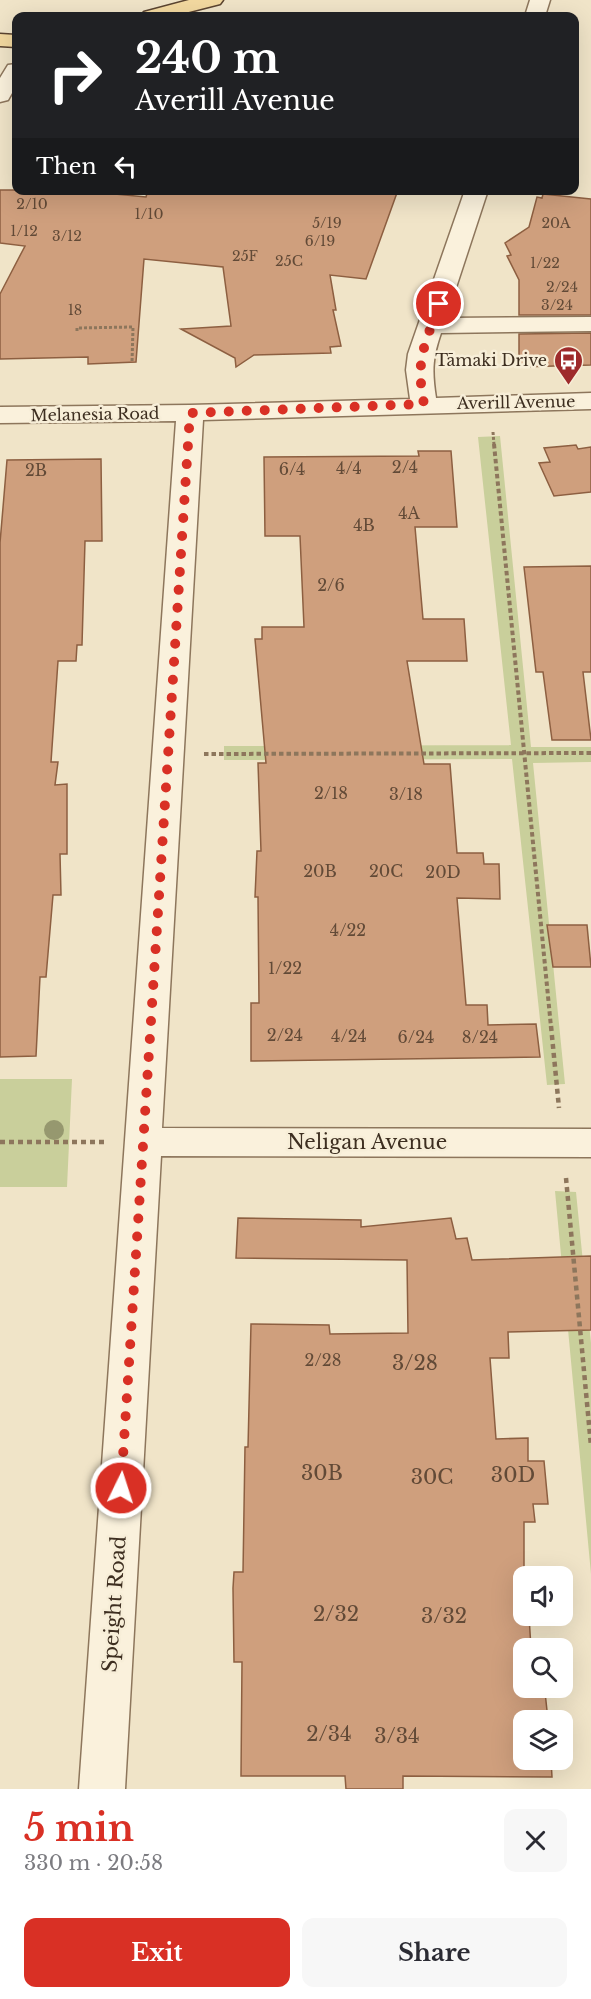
<!DOCTYPE html>
<html lang="en">
<head>
<meta charset="utf-8">
<style>
  body { margin:0; font-family:"Libre Baskerville",serif; background:#f7f7f7; color:#2b2b33; height:100vh; display:flex; flex-direction:column; font-size:22px; white-space:nowrap }
  * { box-sizing:border-box; margin:0 }
  p { font-size:20px; color:#7c7c81 }
  .icon { flex:none; width:33px; height:33px; fill:none; stroke:currentColor; stroke-width:2; stroke-linecap:round; stroke-linejoin:round }
  .map { position:relative; height:1789px; overflow:hidden }
  .side { display:flex; flex-direction:column; background:#fff; flex:1 }
  .side>* { flex:none }
  .hud { position:absolute; left:12px; top:12px; width:567px; height:183px; border-radius:12px; box-shadow:0 6px 24px #0002; background:#202124; color:#fff; overflow:hidden }
  .controls { position:absolute; left:513px; top:1566px; display:grid; gap:12px }
  .controls a { display:grid; place-items:center; width:60px; height:60px; border-radius:12px; background:#fff; box-shadow:0 6px 24px #0002; font-size:30px }
  .pin { position:absolute; display:grid; place-items:center; width:51px; height:51px; color:#fff; margin:-26px; border:3px solid #fff; border-radius:50%; box-shadow:0 2px 6px #0007 }
  .me { position:absolute; width:66px; margin:-33px; rotate:4deg; stroke-linejoin:round; filter:drop-shadow(0 0 4px #0008) }
  .turn { display:flex; align-items:center; gap:21px; height:126px; padding:0 24px; font-size:27px }
  .turn .icon { width:78px; height:78px; stroke-width:2.5 }
  .turn b { display:block; font-size:42px; line-height:51px }
  .then { display:flex; align-items:center; height:57px; padding:0 24px; background:#0003; gap:12px; font-size:22px }
  .round { display:grid; place-items:center; flex:none; width:63px; height:63px; border-radius:12px; background:#f7f7f7 }
  .head { display:flex; align-items:center; justify-content:space-between; height:102px; padding:0 24px }
  h1 { font-size:36px; font-weight:700; line-height:45px; color:#d93025 }
  .primary-button { display:flex; gap:12px; margin-top:auto; padding:12px 24px }
  .primary-button a { flex:1; height:69px; border-radius:12px; background:#d93025; color:#fff; font-size:24px; font-weight:700; line-height:69px; text-align:center }
  .primary-button a+a { background:#f7f7f7; color:#2b2b33 }
  .map>svg:first-child { display:block }
</style>
</head>
<body>
<div class="map">
<svg width="591" height="1789" viewBox="0 0 591 1789">
  <rect width="100%" height="100%" fill="#f0e4c8"/>
  <path fill="#c9cf9b" d="M500,436l31,311h60v15l-58,1 32,321 -18,1 -35,-326 -288,1v-14l287,-1 -33,-308z
    M0,1079h72l-5,108h-67z
    M555,1191l21,1 15,151v231z"/>
  <path fill="#cf9f7d" stroke="#8d5f41" stroke-width="1.5" d="M0,190h72l74,7 2,-7h250l-32,89 -36,-4 6,35h-3l8,36 -11,1 1,6 -77,2 -18,12 -1,-9 -54,-29 50,-3 -8,-59 -79,-8 -8,103 -48,2v-7l-88,2v-65l25,-48 -25,-3z
    M543,194l48,5v116h-72v-35l-12,-24 4,-1 -6,-12 24,-16 8,-30 5,1z
    M591,333v32l-72,2v-33z
    M576,445l2,4 13,-2v45l-37,4 -15,-33 11,-1 -6,-14z
    M418,451h33l6,76h-42l8,92h41l3,42h-60l17,103h26l7,89h26l1,11h15l1,35 -43,-1 9,107h21l1,20 48,-1 4,33 -289,4v-58h8l-1,-106h-3l2,-46h4l-3,-88h8l-11,-124h7v-12h42l-4,-91h-35l-1,-79 155,-1z
    M101,459l1,82h-17l-3,104h-5l-1,16h-18l-7,101h7l-3,23 12,-1v70h-7l1,41h-8l-7,82h-6l-4,79 -36,1v-514l7,-83z
    M591,566v106h-8l8,68h-39l-9,-68h-7l-12,-105z
    M547,925h40l4,42h-38z
    M238,1218l123,2v7l90,-9 5,21 11,-1 5,22 119,-4v74l-83,2 1,26h-19l6,81 32,-1v23h16l4,43h-15l2,18h-11v94h5l2,32h-7v40h11v4h10l3,28h-24v40h27l1,17 -149,-1v13h-57l-1,-13h-104l1,-114h-8l-1,-74 1,-16h9l2,-125h3l3,-123 78,1 1,9 78,-1 -1,-73 -171,-2z"/>
  <g fill="none" stroke-linecap="round" stroke-linejoin="round">
    <defs>
      <path id="minor" d="M530,0h20l-5,16h-20z
        M16,64v22l-8,14 -8,2v-24l8,-13z
        M465,190h23l-42,128 145,-1v14l-150,2c-9,26 -9,39 -5,65l155,-5v16l-388,11 -41,708 429,1v28l-430,-1 -36,633h-46l97,-1368 -176,2v-16l190,-2 220,-6 -4,-29 2,-16z"/>
      <path id="major" d="M189,0h34l-3,4 -47,12h-32l3,-4z
        M0,34l16,1v12l-16,-1z"/>
    </defs>
    <use href="#minor" stroke="#8d765c" stroke-width="3"/>
    <use href="#major" stroke="#5b4430" stroke-width="3"/>
    <path stroke="#8d765c" stroke-width="3" stroke-dasharray="3 2" stroke-linecap="butt" d="M77,331v-3l56,-1 -1,36
      M493,432l1,13"/>
    <path stroke="#8d765c" stroke-width="4" stroke-dasharray="4.5 3" stroke-linecap="butt" d="M494,444l57,583
      M204,754l387,-1"/>
    <path stroke="#8d765c" stroke-width="4.5" stroke-dasharray="5 4" stroke-linecap="butt" d="M551,1026l8,82
      M0,1142h104
      M566,1178l25,268"/>
    <use href="#minor" fill="#faf1dc" fill-rule="evenodd"/>
    <use href="#major" fill="#f3d9a0" fill-rule="evenodd"/>
  </g>
  <circle fill="#96986f" cx="54" cy="1130" r="10"/>
  <g fill="none" stroke-linecap="round" stroke-linejoin="round">
    <path stroke="#d93025" stroke-width="10" stroke-dasharray="0 18" d="M121,1488l69,-1075 234,-9c-9,-46 1,-58 15,-100"/>
  </g>
  <defs>
    <symbol id="bus-pin" viewBox="-11 -11 22 30"><path d="M0 17L-7.5 6A9.5 9.5 0 1 1 7.5 6Z" fill="#9e2a2b" stroke="#f7eed8"/><path d="M-5-6H5V4H4V6H2V4H-2V6H-4V4H-5ZM-3.5-4V0h7V-4ZM-3.5 1.2v1.5H-2V1.2ZM2 1.2v1.5H3.5V1.2Z" fill="#fff"/></symbol>
  </defs>
  <g fill-rule="evenodd">
    <use href="#bus-pin" x="552" y="344" width="33" height="45"/>
  </g>
  <g text-anchor="middle" stroke-width="5" stroke-linejoin="round" paint-order="stroke">
    <g font-size="14" fill="#624a37">
      <text x="32" y="209">2/10</text>
      <text x="149" y="219">1/10</text>
      <text x="327" y="228">5/19</text>
      <text x="556" y="228">20A</text>
      <text x="24" y="236">1/12</text>
      <text x="67" y="241">3/12</text>
      <text x="320" y="246">6/19</text>
      <text x="245" y="261">25F</text>
      <text x="289" y="266">25C</text>
      <text x="545" y="268">1/22</text>
      <text x="562" y="292">2/24</text>
      <text x="557" y="310">3/24</text>
      <text x="75" y="315">18</text>
    </g>
    <g font-size="16" fill="#3d2e20" stroke="#f7eed8" text-anchor="end">
      <text x="547" y="366">Tāmaki Drive</text>
    </g>
    <g font-size="16" fill="#3d2e20" stroke="#f7eed8">
      <text transform="translate(516 402) rotate(-1)" y="6">Averill Avenue</text>
      <text transform="translate(95 414) rotate(-1)" y="6">Melanesia Road</text>
    </g>
    <g font-size="16" fill="#624a37">
      <text x="405" y="473">2/4</text>
      <text x="349" y="474">4/4</text>
      <text x="292" y="475">6/4</text>
      <text x="36" y="476">2B</text>
      <text x="409" y="519">4A</text>
      <text x="364" y="531">4B</text>
      <text x="331" y="591">2/6</text>
      <text x="331" y="799">2/18</text>
      <text x="406" y="800">3/18</text>
      <text x="320" y="877">20B</text>
      <text x="386" y="877">20C</text>
      <text x="443" y="878">20D</text>
      <text x="348" y="936">4/22</text>
      <text x="285" y="974">1/22</text>
      <text x="285" y="1041">2/24</text>
      <text x="349" y="1042">4/24</text>
      <text x="416" y="1043">6/24</text>
      <text x="480" y="1043">8/24</text>
      <text x="323" y="1366">2/28</text>
    </g>
    <g font-size="20" fill="#3d2e20" stroke="#f7eed8">
      <text x="367" y="1149">Neligan Avenue</text>
      <text transform="translate(114 1604) rotate(-86)" y="7">Speight Road</text>
    </g>
    <g font-size="20" fill="#624a37">
      <text x="415" y="1370">3/28</text>
      <text x="322" y="1480">30B</text>
      <text x="513" y="1482">30D</text>
      <text x="432" y="1484">30C</text>
      <text x="336" y="1621">2/32</text>
      <text x="444" y="1623">3/32</text>
      <text x="329" y="1741">2/34</text>
      <text x="397" y="1743">3/34</text>
    </g>
  </g>
</svg>
<div class="controls">
<a><svg class="icon" aria-label="sound" viewBox="0 0 24 24"><path d="M4 9h4l5-4v14l-5-4H4zM17 9q2 3 0 6"/></svg></a>
<a><svg class="icon" aria-label="search" viewBox="0 0 24 24"><circle cx="10" cy="10" r="6"/><path d="M15 15l6 6"/></svg></a>
<a><svg class="icon" aria-label="layers" viewBox="0 0 24 24"><path d="M12 4l9 5-9 5-9-5zM3 14l9 5 9-5"/></svg></a>
</div>
<div class="pin" style="left:439px;top:304px;background:#d93025"><svg class="icon" aria-label="arrive" viewBox="0 0 24 24"><path d="M6 21V4h12l-3 4 3 4H6"/></svg></div>
<svg class="me" style="left:121px;top:1488px" viewBox="-20 -20 40 40"><circle r="17" fill="#d93025" stroke="#fff" stroke-width="3"/><path d="M0-11L8 9 0 5-8 9z" fill="#fff"/></svg>
<div class="hud">
<div class="turn"><svg class="icon" aria-label="right" viewBox="0 0 24 24"><path d="M7 20v-9h11M14 6l5 5-5 5"/></svg><div><b>240 m</b>Averill Avenue</div></div>
<div class="then">Then<svg class="icon" aria-label="left" viewBox="0 0 24 24"><path d="M17 20v-9H6M10 6l-5 5 5 5"/></svg></div>
</div>
</div>
<section class="side">
<div class="head"><div><h1>5 min</h1><p>330 m · 20:58</p></div><a class="round"><svg class="icon" aria-label="close" viewBox="0 0 24 24"><path d="M6 6l12 12M18 6L6 18"/></svg></a></div>
<div class="primary-button"><a>Exit</a><a>Share</a></div>
</section>
</body>
</html>
